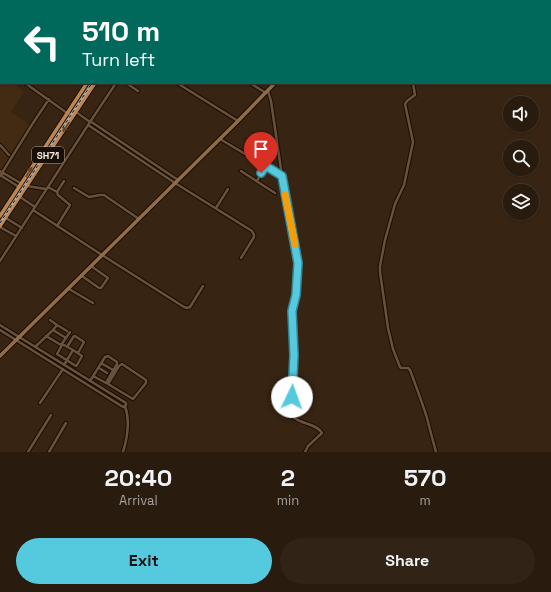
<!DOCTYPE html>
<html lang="en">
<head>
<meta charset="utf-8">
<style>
  body { margin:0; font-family:"Space Grotesk",sans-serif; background:#312417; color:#f1f3f6; height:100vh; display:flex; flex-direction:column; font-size:15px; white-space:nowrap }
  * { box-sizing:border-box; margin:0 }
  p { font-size:13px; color:#a5a19e }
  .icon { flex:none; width:22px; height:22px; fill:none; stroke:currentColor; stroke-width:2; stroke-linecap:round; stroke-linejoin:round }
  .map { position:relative; height:452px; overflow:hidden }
  .side { display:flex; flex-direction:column; background:#291b0e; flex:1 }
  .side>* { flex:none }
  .hud { position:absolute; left:0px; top:0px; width:551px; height:84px; box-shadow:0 1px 3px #0004,0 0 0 1px #45392e; background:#00695c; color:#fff; overflow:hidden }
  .buttons { position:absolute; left:503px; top:96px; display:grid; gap:8px }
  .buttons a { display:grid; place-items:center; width:36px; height:36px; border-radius:50%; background:#291b0e; box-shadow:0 1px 3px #0004,0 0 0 1px #45392e; font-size:20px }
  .pin { position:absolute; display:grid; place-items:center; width:34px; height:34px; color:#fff; margin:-41px -17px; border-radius:50% 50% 50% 0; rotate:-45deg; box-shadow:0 0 4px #0007 }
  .pin .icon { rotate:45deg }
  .me { position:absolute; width:44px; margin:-22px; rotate:3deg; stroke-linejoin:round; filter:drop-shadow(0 0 3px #0008) }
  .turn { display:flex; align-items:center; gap:14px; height:84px; padding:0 16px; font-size:18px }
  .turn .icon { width:52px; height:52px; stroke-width:2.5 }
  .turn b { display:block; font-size:28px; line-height:34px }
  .eta { display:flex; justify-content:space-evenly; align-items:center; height:68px; text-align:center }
  .eta b { font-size:24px; font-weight:600; line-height:28px }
  .primary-button { display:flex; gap:8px; margin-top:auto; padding:8px 16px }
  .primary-button a { flex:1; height:46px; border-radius:24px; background:#55cadf; color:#111; font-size:16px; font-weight:600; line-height:46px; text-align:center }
  .primary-button a+a { background:#312417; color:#f1f3f6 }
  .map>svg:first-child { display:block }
</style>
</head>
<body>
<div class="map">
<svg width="551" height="452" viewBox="0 0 551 452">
  <rect width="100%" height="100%" fill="#372412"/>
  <path fill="#432a12" d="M0,71l1,1v11h13l10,9 -13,20 21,14 -32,50z"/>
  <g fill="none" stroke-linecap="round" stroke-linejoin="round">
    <defs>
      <path id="street" d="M378,0v1
        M169,1l1,-1
        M0,59l1,1
        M25,83l42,30 7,3
        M126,83l12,8
        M177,83l61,38
        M250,83l16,10
        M413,83l2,12 -8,6 -2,3 8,38 -9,43 -9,19 -10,36 -5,26v6l8,56 5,21 7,18 1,1h7l2,2c6,16 12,32 17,48 3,12 6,23 9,34
        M268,91l3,10 11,75 16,87 -2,32 -4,14 2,46 -3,59c5,10 26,9 31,19l-14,13 -3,6
        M76,112l14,10
        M90,121l88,59
        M88,125l87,58 77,48 2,4v2l-13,21
        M220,139l62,37
        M0,145l9,10
        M0,171l22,13
        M241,171l34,22
        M0,175l19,12
        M0,176l33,-53 16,-24
        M257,181l8,-15
        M27,186l19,3
        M48,187l9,5 1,3 12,10 -13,21
        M74,188l15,9 11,-2h4l35,24
        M57,192l7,-11
        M20,197l15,10
        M216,208l12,-19
        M33,210l69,45 82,52 3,1 3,-1 13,-21
        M6,218l16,10
        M0,227l16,9
        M0,261l90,-139 26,-39
        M82,276l17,12h2l7,-10 -17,-12
        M69,289l24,14
        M50,320l7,5 -4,5
        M0,325l126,78v2l-3,2 -123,-77
        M57,325l10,6
        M46,336l15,9
        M61,345l9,-13
        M35,347l18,-17 13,8
        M67,347l7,-11h1l9,6 -6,11
        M101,363l12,7
        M122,364l24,16v3l-13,16 -25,-15 11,-18z
        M64,365l9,-15 -9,-5h-2l-5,9 19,12 1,-1 5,-9 -9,-6
        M99,368l8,5
        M90,381l15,-24 3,-1 9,6v2l-11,19 -13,-7
        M40,403l23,-34
        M28,452l23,-37
        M49,452l17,-29
        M123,452c4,-13 7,-32 2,-46"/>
      <path id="secondary" d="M307,1v-1
        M0,356l238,-235 37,-38"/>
      <path id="primary" d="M141,1l1,-1
        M148,1l1,-1
        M0,216l87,-133
        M0,226l95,-143"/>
    </defs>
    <use href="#street" stroke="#1e0d00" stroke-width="4.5"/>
    <use href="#secondary" stroke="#1e0d00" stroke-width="5.5"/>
    <use href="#primary" stroke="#1e0d00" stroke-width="5.5"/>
    <use href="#street" stroke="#67523e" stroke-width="2.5"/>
    <use href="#secondary" stroke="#916c48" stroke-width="3.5"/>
    <use href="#primary" stroke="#bc8652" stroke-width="3.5"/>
    <defs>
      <path id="rail" d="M146,1l1,-1
        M0,223l92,-140"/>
    </defs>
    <use href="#rail" stroke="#b2a395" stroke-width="2.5"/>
    <use href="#rail" stroke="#180f08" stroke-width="1" stroke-dasharray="3" stroke-linecap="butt"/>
  </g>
  <defs><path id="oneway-solid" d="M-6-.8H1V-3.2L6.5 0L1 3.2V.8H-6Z"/></defs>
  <g fill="#624529">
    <use href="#oneway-solid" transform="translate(66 127) rotate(124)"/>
    <use href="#oneway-solid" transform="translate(29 172) rotate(-57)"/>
  </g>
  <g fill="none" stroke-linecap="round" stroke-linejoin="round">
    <defs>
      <path id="route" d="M261,173l5,-7 16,10 16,87 -2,32 -4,16 2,44 -2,42"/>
    </defs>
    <use href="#route" stroke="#378391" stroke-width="10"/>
    <use href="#route" stroke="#55cadf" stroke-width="7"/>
    <path stroke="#f59e0b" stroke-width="7" d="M285,195l10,49"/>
  </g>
  <g text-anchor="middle" stroke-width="4" stroke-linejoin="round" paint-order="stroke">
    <rect fill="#180f08" stroke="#b4a89e" stroke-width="1" x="32" y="147" width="32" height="16" rx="3"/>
    <g font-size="10" font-weight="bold" fill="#f7eade">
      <text x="48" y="159">SH71</text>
    </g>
  </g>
</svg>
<div class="buttons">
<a><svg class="icon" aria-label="sound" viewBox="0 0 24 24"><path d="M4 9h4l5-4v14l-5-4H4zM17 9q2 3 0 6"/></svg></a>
<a><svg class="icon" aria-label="search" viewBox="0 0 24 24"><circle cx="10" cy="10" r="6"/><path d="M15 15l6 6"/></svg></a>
<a><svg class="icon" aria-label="layers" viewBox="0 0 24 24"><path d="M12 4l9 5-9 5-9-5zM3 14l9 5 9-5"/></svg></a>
</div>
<div class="pin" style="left:261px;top:173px;background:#d93025"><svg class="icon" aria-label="arrive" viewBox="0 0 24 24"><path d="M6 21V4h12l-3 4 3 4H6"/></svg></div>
<svg class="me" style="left:292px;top:397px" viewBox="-20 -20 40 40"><circle r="19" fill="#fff"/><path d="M0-13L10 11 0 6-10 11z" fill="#55cadf"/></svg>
<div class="hud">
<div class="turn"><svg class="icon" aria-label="left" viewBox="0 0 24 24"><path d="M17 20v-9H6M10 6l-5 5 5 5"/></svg><div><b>510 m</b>Turn left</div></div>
</div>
</div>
<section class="side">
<div class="eta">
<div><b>20:40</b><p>Arrival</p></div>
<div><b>2</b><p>min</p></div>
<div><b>570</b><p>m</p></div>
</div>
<div class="primary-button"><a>Exit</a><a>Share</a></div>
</section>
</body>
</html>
